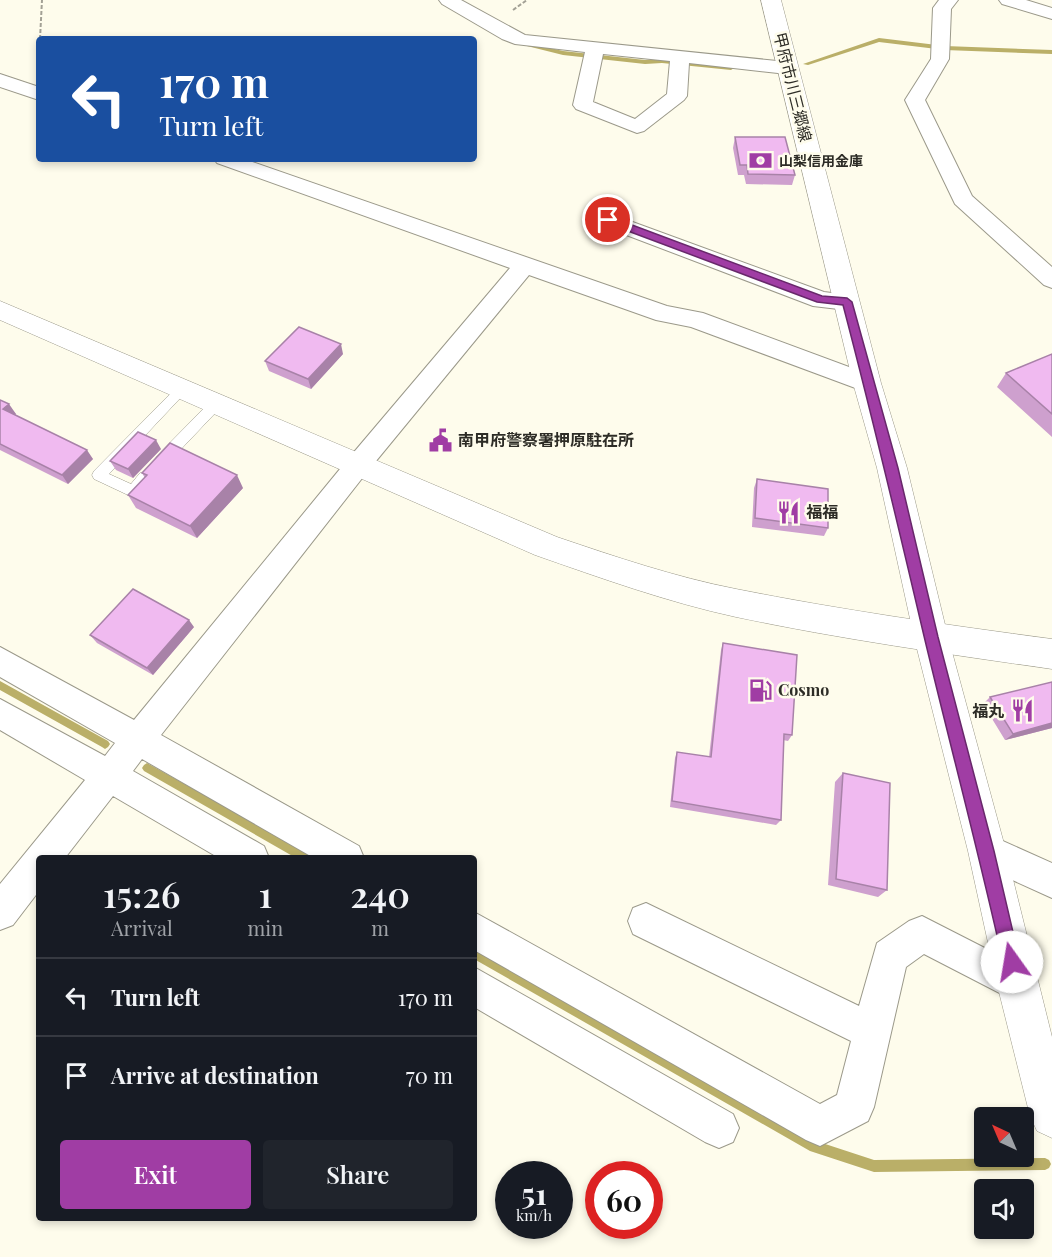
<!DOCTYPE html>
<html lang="en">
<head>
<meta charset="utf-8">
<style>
  body { margin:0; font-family:"Playfair Display","Noto Sans JP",serif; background:#20242c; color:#f1f3f6; height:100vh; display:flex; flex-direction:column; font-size:22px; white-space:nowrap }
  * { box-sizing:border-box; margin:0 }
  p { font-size:20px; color:#9ea1a6 }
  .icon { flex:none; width:33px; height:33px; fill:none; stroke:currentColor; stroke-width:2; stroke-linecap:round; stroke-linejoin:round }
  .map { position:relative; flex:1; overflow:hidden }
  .sheet { position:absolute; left:36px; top:855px; width:441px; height:366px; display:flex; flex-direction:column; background:#171b24; border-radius:6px; box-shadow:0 3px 9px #0003 }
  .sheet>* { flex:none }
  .hud { position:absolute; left:36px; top:36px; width:441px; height:126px; border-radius:6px; box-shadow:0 3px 9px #0003; background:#1a4fa0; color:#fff; overflow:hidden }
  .needle { width:39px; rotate:316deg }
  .fabs { position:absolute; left:974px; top:1107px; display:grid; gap:12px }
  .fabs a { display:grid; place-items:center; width:60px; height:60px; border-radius:6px; background:#171b24; box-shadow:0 3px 9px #0003; font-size:30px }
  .speed { position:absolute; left:495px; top:1161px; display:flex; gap:12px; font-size:30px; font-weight:700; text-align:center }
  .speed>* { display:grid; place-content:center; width:78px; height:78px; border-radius:50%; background:#171b24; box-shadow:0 3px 9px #0003; line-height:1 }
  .speed small { font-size:15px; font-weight:400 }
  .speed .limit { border:9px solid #d22; background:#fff; color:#111 }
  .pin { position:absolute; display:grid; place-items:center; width:51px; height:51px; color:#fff; margin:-26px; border:3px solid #fff; border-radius:50%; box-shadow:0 2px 6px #0007 }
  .me { position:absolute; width:66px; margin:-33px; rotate:347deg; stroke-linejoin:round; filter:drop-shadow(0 0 4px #0008) }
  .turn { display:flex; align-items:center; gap:21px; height:126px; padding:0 24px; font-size:27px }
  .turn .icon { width:78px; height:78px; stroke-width:2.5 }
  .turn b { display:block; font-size:42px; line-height:51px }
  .eta { display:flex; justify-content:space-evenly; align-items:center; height:102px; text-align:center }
  .eta b { font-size:36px; font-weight:600; line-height:42px }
  .primary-button { display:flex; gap:12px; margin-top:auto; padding:12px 24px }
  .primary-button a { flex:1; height:69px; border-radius:6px; background:#a03da4; color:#fff; font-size:24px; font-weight:600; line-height:69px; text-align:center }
  .primary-button a+a { background:#20242c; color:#f1f3f6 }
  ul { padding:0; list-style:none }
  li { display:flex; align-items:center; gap:18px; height:78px; padding:0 24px; border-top:2px solid #363941 }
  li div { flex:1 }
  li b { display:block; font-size:22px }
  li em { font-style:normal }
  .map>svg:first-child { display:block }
</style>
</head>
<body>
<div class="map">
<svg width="1052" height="1257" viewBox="0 0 1052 1257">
  <rect width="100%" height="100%" fill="#fefcec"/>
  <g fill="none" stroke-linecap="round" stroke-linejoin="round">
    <path fill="#baaf68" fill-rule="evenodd" d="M879,38l66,8 107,4v4l-107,-4 -66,-8 -71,23 -5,-1z
      M513,39l50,12 82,9 17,-1 69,7 3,2 -3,2 -69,-7 -17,1 -82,-9 -52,-13v-2z
      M0,681l108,60 2,3 -2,3 -3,2 -3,-2 -102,-57z
      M147,763l163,91 1,4h-15l-152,-87 -2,-3 2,-3z
      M474,948l339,192 61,20 171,-2 4,2 2,4 -2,4 -4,2 -171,2 -64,-21 -336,-192z"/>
    <defs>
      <path id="service" d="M182,384l6,5 -2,3 -77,82 22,10 9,-11h10l2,4 -14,18h-10l-34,-16 -2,-4 2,-4 84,-85z
        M216,399l6,5 -1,3 -54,57h-10l-2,-4 2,-4 54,-55z"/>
      <path id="minor" d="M439,0h22l64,35 262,27 7,2 3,4 -3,4 -7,2 -98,-11 -2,33 -3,4 -40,31 -7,2 -61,-24 -3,-4 12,-53 -70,-8 -13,-5 -60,-35zM603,54l67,7 -3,33 -32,25 -42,-17z
        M939,0h19l-7,9 -2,50 -24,41 47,96 80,71v21l-8,-3 -89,-81 -50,-104 26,-41 2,-51z
        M999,0h27l26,8v11l-50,-15z
        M0,74l39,13v13l-39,-13z
        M214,159h30l423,147 36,7 173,64 4,6 -4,6 -9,3 -9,-3 -167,-62 -35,-7 -127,-45 -162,197 -206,263 198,111 5,12h-50l-172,-99 -9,12 131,75 5,12h-50l-106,-62 -48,62h-26v33l-26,34 -13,5v-46l85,-104 -85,-50v-31l105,57 10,-13 -115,-66v-30l134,73 215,-262 161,-190 -293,-105z
        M608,213l216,79 31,4 4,6 -4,6 -8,2 -34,-4 -213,-81 -3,-5 3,-5z
        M987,834l65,29v35l-77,-35 -5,-12 5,-12z
        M646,903l213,103 18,-63 32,-22 13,-5 108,55 5,13 -5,13 -13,5 -93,-48 -18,13 -32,140 -6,14 -48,25 -14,-6 -332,-190v-38l346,192 17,-9 14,-54 -218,-107 -5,-13 5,-13z
        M474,967l259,147 6,14 -6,14 -14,6 -14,-6 -231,-135z"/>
      <path id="tertiary" d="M0,301l557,236c59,20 118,40 179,52 105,21 211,36 316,50v30c-105,-15 -212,-30 -316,-52 -69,-15 -135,-39 -201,-62l-535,-235z"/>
      <path id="primary" d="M761,0h20l100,383 26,85 41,169 58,214 46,186v101l-15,-7 -7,-15 -33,-132 -29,-133 -54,-214 -37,-169 -24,-85z"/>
    </defs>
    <use href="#service" stroke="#9b998a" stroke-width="1"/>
    <use href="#minor" stroke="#9b998a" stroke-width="2"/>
    <use href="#tertiary" stroke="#9b998a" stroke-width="1"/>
    <use href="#primary" stroke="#9b998a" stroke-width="1"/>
    <path stroke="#a3a196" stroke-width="2" stroke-dasharray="4 2" stroke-linecap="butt" d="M513,10l14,-10
      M40,39l2,-39"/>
    <use href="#service" fill="#fff" fill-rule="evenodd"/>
    <use href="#minor" fill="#fff" fill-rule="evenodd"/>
    <use href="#tertiary" fill="#fff" fill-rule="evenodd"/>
    <use href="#primary" fill="#fff" fill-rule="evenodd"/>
  </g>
  <path fill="#cea0ce" d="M735,137l60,38 -3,10 -46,-1 -2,-9h-6l-5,-27z
    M343,354l-32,35 -42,-18 -4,-10z
    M1052,354v83l-55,-50 9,-14z
    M0,400l16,14 -1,1 78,44 -25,25 -68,-34z
    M161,449l-28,29 -17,-8 -6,-9z
    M142,473l101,15 -46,50 -61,-30 -8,-13 17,-17z
    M757,479l71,49 -4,8 -72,-9 2,-39z
    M194,627l-41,48 -56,-32 -7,-8z
    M723,643l69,92 -4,6 -5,-1 -2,80 -5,5 -106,-18 5,-49 2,-6 32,5 12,-107z
    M990,697l62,31 -47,12 -22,-36z
    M843,773l44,117 -9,7 -50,-12 7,-103z"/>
  <path fill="#a882a8" d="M341,344l2,10 -32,35 -3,-10z
    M9,404l7,10 -6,5 -7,-10z
    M156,440l5,9 -28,29 -5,-9z
    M87,450l6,9 -25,25 -6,-9z
    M237,475l6,13 -46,50 -7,-12z
    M189,620l5,7 -41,48 -6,-7z
    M1052,723v5l-47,12 8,-6z"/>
  <path fill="#f0baf0" stroke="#a882a8" stroke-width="1.5" d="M735,137h50l10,38 -47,-1 -1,-9h-7z
    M299,327l42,17 -33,35 -43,-18z
    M1052,354v60l-46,-41z
    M0,400l9,4 -6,5 84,41 -25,25 -62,-31z
    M138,432l18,8 -28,29 -18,-8z
    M170,443l67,32 -47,51 -62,-31 19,-20 -5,-2z
    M757,479l71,10v39l-73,-10z
    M133,589l56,31 -42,48 -57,-33z
    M723,643l74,12 -5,80 -8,-1 -3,86 -109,-19 5,-49 34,5z
    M1052,682v41l-39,11 -23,-37z
    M843,773l47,10 -3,107 -51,-11z"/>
  <path fill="#a03da4" stroke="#68286b" stroke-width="1.5" d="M608,216l214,80 25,2 5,4 46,166 40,169 56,214 26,111 -3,6 -5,3 -6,-3 -3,-6c-24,-109 -53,-217 -79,-326 -26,-111 -52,-221 -81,-331l-26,-3 -213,-80 -2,-2z"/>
  <defs>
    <symbol id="bank-bare" viewBox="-9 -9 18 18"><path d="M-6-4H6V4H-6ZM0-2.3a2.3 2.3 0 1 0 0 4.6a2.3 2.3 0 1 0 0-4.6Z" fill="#a03da4" stroke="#fefcec" stroke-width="2.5" paint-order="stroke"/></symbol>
    <symbol id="civic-bare" viewBox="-9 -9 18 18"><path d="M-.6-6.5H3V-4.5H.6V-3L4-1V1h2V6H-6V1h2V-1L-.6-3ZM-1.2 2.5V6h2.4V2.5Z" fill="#a03da4" stroke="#fefcec" stroke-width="2.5" paint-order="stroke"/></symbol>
    <symbol id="restaurant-bare" viewBox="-9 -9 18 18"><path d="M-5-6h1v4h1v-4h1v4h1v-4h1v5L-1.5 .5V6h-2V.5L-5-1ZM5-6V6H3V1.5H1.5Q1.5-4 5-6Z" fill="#a03da4" stroke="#fefcec" stroke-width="2.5" paint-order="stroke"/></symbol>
    <symbol id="fuel-bare" viewBox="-9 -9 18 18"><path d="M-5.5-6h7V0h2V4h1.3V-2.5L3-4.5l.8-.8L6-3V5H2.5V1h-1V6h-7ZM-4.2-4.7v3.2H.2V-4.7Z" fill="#a03da4" stroke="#fefcec" stroke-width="2.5" paint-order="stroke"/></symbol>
  </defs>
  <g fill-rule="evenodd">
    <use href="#bank-bare" x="744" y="144" width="33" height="33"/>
    <use href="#civic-bare" x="424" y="424" width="33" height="33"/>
    <use href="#restaurant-bare" x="772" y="496" width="33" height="33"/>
    <use href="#fuel-bare" x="744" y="674" width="33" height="33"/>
    <use href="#restaurant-bare" x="1006" y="694" width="33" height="33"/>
  </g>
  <g text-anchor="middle" stroke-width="5" stroke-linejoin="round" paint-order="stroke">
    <g font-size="14" font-weight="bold" fill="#2d2c26" stroke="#fefcec" text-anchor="start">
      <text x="779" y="166">山梨信用金庫</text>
    </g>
    <g font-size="16" fill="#2d2c26" stroke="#fefcec">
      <text transform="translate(793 87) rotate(76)" y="6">甲府市川三郷線</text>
    </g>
    <g font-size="16" font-weight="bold" fill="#2d2c26" stroke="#fefcec" text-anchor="start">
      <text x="458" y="446">南甲府警察署押原駐在所</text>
      <text x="806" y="518">福福</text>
      <text x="778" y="696">Cosmo</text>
      <text x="1004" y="717" text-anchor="end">福丸</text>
    </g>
  </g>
</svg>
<div class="fabs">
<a><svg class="needle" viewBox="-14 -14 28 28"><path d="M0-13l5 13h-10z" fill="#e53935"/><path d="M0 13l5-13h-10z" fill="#9ea1a6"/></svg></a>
<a><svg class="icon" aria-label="sound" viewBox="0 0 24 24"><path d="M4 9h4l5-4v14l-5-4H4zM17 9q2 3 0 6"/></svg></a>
</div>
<div class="speed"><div>51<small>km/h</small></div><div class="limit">60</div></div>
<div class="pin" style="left:608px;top:220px;background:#d93025"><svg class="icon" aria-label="arrive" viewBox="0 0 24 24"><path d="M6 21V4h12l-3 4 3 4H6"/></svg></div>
<svg class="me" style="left:1012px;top:962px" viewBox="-20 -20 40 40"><circle r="19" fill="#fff"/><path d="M0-13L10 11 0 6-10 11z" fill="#a03da4"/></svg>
<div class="hud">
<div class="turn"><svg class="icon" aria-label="left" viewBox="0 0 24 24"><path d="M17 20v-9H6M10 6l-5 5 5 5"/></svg><div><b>170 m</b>Turn left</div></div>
</div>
<section class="sheet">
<div class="eta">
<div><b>15:26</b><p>Arrival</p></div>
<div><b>1</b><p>min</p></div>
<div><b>240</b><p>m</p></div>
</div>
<ul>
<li><svg class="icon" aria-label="left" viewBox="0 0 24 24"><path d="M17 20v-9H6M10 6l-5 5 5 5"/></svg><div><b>Turn left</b></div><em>170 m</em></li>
<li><svg class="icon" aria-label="arrive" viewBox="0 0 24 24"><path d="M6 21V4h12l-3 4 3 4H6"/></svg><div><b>Arrive at destination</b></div><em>70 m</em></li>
</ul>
<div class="primary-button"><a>Exit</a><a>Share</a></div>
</section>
</div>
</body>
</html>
